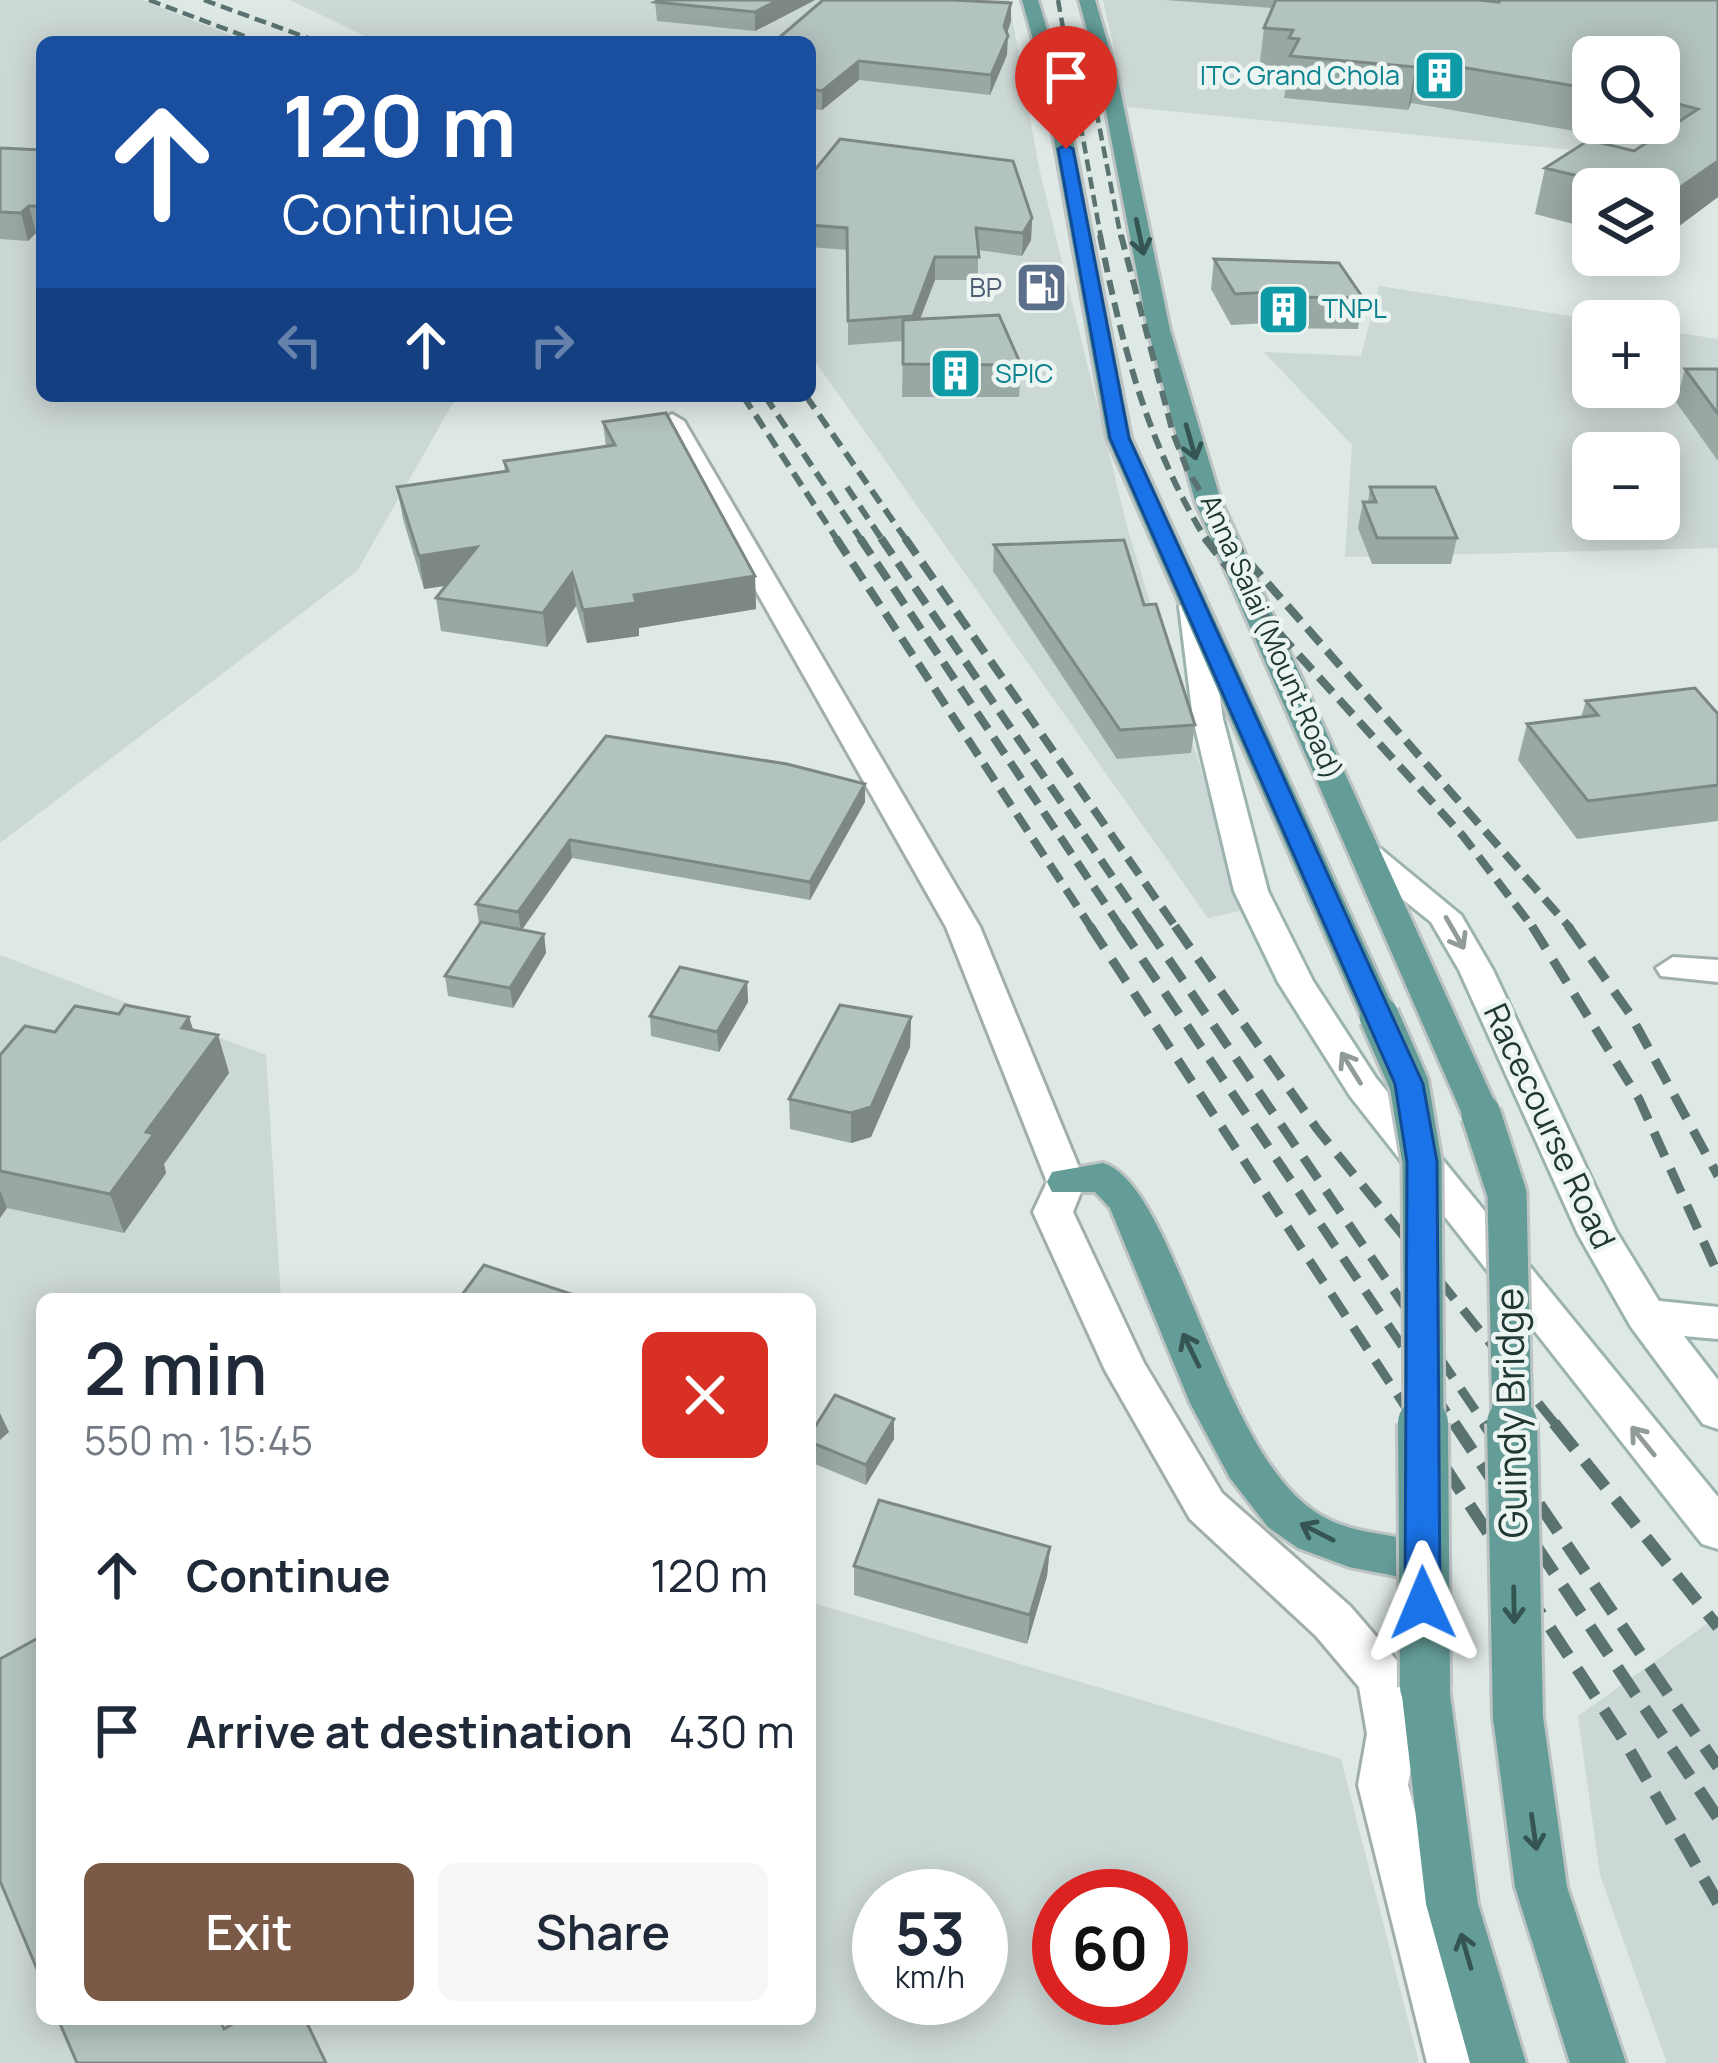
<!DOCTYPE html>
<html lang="en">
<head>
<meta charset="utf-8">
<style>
  body { margin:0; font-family:Manrope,sans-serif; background:#f6f6f7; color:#1f2937; height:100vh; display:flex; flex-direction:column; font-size:45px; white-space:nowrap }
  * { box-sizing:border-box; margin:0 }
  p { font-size:39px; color:#747a83 }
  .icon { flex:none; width:66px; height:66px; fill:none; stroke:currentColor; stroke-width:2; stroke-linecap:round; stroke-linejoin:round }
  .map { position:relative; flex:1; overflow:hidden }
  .sheet { position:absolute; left:36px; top:1293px; width:780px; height:732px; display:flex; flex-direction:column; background:#fff; border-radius:18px; box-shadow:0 6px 30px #0003 }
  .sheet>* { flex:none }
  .hud { position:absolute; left:36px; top:36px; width:780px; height:366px; border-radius:18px; box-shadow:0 6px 30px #0003; background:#1a4fa0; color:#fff; overflow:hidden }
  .controls { position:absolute; left:1572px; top:36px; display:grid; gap:24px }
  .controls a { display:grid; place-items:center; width:108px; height:108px; border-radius:18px; background:#fff; box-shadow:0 6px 30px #0003; font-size:60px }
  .speed { position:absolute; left:852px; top:1869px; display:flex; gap:24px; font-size:60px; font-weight:700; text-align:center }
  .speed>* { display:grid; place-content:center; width:156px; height:156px; border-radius:50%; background:#fff; box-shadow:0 6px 30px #0003; line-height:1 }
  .speed small { font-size:30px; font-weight:400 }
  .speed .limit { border:18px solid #d22; background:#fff; color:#111 }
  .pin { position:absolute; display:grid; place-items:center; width:102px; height:102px; color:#fff; margin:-123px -51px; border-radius:50% 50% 50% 0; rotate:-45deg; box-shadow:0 0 12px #0007 }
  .pin .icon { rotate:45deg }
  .me { position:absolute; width:132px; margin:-66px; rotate:359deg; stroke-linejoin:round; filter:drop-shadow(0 0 9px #0008) }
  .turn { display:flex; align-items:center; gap:42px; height:252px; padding:0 48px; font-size:54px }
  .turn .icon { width:156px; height:156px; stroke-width:2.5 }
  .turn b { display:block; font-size:84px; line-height:102px }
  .lanes { display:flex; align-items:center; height:114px; padding:0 48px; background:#0003; justify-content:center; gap:60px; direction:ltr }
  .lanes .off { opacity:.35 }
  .round { display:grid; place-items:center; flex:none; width:126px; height:126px; border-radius:18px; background:#f6f6f7 }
  .headline { display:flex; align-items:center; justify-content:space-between; height:204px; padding:0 48px }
  h1 { font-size:72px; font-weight:600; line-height:90px }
  .action { display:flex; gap:24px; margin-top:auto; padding:24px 48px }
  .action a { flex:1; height:138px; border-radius:18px; background:#7a5a47; color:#fff; font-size:48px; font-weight:600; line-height:138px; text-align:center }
  .action a+a { background:#f6f6f7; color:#1f2937 }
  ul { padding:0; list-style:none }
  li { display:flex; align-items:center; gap:36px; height:156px; padding:0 48px }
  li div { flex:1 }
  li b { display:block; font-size:45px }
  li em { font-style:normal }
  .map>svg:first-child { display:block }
</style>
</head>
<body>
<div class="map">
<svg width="1718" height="2063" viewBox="0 0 1718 2063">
  <rect width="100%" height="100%" fill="#dee8e5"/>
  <path fill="#ccd8d5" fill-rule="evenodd" d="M0,0h142l106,42h-206v354h415l-100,175 -357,272z
    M290,0h719l30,168 89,362 116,380 -36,8 -398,-564v-312h-433z
    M1103,0h230l385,60v128l-134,-37 -457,-44zM1593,57h66v66h-66z
    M1379,286l223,35h-9v66h66v-57l59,9v209l-373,9 7,-112 -88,-93 97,4zM1593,453h66v66h-66z
    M0,955l266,100 15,244h-239v720h768v-417l531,157 78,304h-1419zM879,1896h102v102h-102zM1059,1896h102v102h-102z
    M1718,1616v447h-51l-67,-188 -22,-159z"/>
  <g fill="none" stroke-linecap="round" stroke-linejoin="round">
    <defs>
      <path id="street" d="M672,414l12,7 296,506 105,255 -12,30 71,151 78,130 128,113 49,57 18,71 -9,51 75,278h-56l-69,-278 9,-51 -8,-47 -43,-51 -126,-117 -85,-149 -72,-158 14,-30 -101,-255 -286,-506z
        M1673,957l45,3v22l-57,-6 -5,-8z"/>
      <path id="secondary" d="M1193,598l14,8 16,113 45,172 45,90 63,97 342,419v52l-16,-5 -352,-448 -72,-114 -44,-91 -41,-172 -14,-113z
        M1369,846l12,3 80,66 32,55 123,261 43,70 59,6v32l-34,-3 34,44v49l-15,-5 -72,-97 -53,-93 -119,-264 -28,-48 -74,-59 -4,-7 4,-7z"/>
      <path id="primary" d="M1022,0h16l22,72 71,366 266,578 -5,8h-26l-5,-8 -254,-578 -65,-366z
        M1079,0h16l22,75 53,255 51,171 279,613 -6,9h-26l-6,-9 -267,-613 -47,-171 -49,-255z
        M1103,1163c72,21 114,283 211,348 37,26 83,21 123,36l7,14 -7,14 -16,6 -72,-14 -51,-19 -30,-21 -38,-49 -40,-75 -80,-195 -15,-16h-43l-5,-10 5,-10z
        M1425,1665l17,6 7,16 29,217 48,159h-56l-44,-159 -25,-217 7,-16z
        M1518,1695l17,6 8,16 24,170 59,176h-56l-55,-176 -22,-170 8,-16z"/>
    </defs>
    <use href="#street" stroke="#a1afac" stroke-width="6"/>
    <use href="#secondary" stroke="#9db3af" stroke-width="6"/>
    <use href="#primary" stroke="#bcc3c2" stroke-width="6"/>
    <use href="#street" fill="#fff" fill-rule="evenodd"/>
    <use href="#secondary" fill="#fff" fill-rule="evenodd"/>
    <use href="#primary" fill="#649c97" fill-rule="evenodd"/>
    <path stroke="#5a7370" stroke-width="4.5" stroke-dasharray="12 6" stroke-linecap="butt" d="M149,0l111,42
      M204,0l115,42
      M1058,0l43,238
      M1086,58l35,180"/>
    <path stroke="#5a7370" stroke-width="6" stroke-dasharray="15 8" stroke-linecap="butt" d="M1100,235c21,108 48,211 107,306
      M1121,235l52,198 14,36 43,72
      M743,396l95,145
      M765,396l97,145
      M806,396l101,145
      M847,487l36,54"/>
    <path stroke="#5a7370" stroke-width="8" stroke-dasharray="20 10" stroke-linecap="butt" d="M836,538l256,391
      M860,538l262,391
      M881,538l267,391
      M905,538l272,391
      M1205,538l72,93 186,205 71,93
      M1228,538l343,391"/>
    <path stroke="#5a7370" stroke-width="9" stroke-dasharray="26 14" stroke-linecap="butt" d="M1090,926l328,500
      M1120,926l336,500
      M1146,926l340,500
      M1175,926l142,203 240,297
      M1532,926l107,173 79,175
      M1568,926l62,88 88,162"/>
    <path stroke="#5a7370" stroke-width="12" stroke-dasharray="33 16" stroke-linecap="butt" d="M1416,1423l209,319 93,161
      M1454,1423l264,395
      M1484,1423l234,344
      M1554,1423l164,204"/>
    <defs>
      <path id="primary-bridge-far1" d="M1379,1016l30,68 13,78 2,264
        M1481,1114l26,80 5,232"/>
      <path id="primary-bridge" d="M1423,1423l2,264
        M1512,1423l6,294"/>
    </defs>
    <use href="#primary-bridge-far1" stroke="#bcc3c2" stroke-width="45" stroke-linecap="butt"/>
    <use href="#primary-bridge" stroke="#bcc3c2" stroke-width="56" stroke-linecap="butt"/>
    <use href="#primary-bridge-far1" stroke="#649c97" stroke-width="39"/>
    <use href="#primary-bridge" stroke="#649c97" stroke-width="50"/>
  </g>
  <path fill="#9aa8a4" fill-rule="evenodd" d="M659,0h156l-60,31 -98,-10 -2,-19z
    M1165,0h553v197l-59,44v-52h-66v40l-58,-15 10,-46 89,-17 12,-9 -56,-15 -4,6 -175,-30 -3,7 -124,-12 3,-18h-3l1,-8 -26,-3 5,-41 9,-20zM1593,57h66v66h-66z
    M1011,3v18l-4,12v22l-17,40 -131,-15 -37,30 -12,-1v-67z
    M0,148l42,2v83h-6l-8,8 -28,-2z
    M810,176l222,42 -1,22 -9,16 -44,-6v30h-43l-15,39 101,46 -2,32h-117l1,-56 -55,4v-95l-38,-3z
    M1214,259l149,39 -5,31 -87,-1 -3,-5 -37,2 -20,-36z
    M1685,369h33v92l-42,-59z
    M603,422l152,154 1,33 -117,19v8l-52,7 -11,-37 -29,41 -106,-16 -5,-33 10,-12 -22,3 -21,-70 -6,-32 108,-15 -1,-11 102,-14z
    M1370,487l87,51 -6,26h-79l-14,-36 5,-26h5z
    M994,545l150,60 51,120 -4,28 -74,6 -124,-188z
    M1586,701l132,13v107l-141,18 -59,-79 9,-36 54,-7z
    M606,736l259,66 -55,98 -238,-42 -50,72 22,4 2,19 -33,55 -65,-12 -3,-20 34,-53 -3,-19z
    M747,982l1,20 -29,50 -68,-16 -1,-20z
    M119,1014l70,3 4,13 25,5 11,38 -65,91 2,9 -42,60 -117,-25 -7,10v-163l55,-23z
    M911,1017l-1,30 -39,90 -20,6 -61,-14 -1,-30z
    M894,1419v20l-28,46 -56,-23v-27z
    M1050,1547l-3,29 -20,68 -173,-49v-29z"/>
  <path fill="#7d8886" d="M778,0h37l-60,31v-19z
    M1011,3v18l-8,24 1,-19z
    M1008,36l-1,19 -17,40 1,-20z
    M1418,60l-7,43 -3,7 7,-43z
    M859,61v19l-37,30v-19z
    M1593,104v12l-3,11 -4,6z
    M1718,161v36l-59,44v-39z
    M29,206l7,27 -8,8 -7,-28z
    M1032,218l-1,22 -9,16 1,-23z
    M935,257v23l-23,60 1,-24z
    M477,547l4,33 -57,9 -5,-33z
    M572,573l4,33 -29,41 -4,-34z
    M755,576l1,33 -117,19v8l-52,7 -4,-33 51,-15z
    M865,784v18l-55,98v-18z
    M570,840l2,18 -51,73 -3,-19z
    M544,934l2,19 -33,55 -3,-20z
    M747,982l1,20 -29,50 -2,-20z
    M189,1017l12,38 -19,-27z
    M911,1017l-1,30 -39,90 -20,6v-30z
    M218,1035l11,38 -65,91 2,9 -42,60 -14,-39 36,-62z
    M0,1190l7,18 -7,10z
    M0,1413l9,19 -9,8z
    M894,1419v20l-28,46v-20z
    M1050,1547l-3,29 -20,68 3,-29z"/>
  <path fill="#b3c3bf" stroke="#7d8886" stroke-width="3" d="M659,0h119l-23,12 -100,-10z
    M823,0h129l59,3 -7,23 4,10 -17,39 -132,-14 -37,30 -12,-2v-47h-36z
    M1276,0h202l21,2v-2h219v161l-59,41v-13h-48l5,-4 -71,-17 44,-28 45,11 64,-42 -39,-10v-42h-66v32l-175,-29 -3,7 -125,-11 9,-17 -10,-1 4,-8 -29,-2z
    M840,139l173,22 19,57 -9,15 -47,-5 3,29h-44l-22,59 -65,5 -1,-93 -37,-3v-49z
    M0,148l42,2v56h-13l-8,7 -21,-1z
    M1214,259l125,4 24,35 -88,-1 -3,-5 -37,2z
    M999,315l22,50 -118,-1v-44z
    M1685,369h33v45z
    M666,413l89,163 -121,19 2,8 -53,7 -11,-37 -29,40 -107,-15 41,-51 -58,9 -22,-69 111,-16 -4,-10 111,-16 -12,-23z
    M1370,487h65l22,51h-80l-14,-36h13z
    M1124,540l20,65 12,-1 39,121 -75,5 -126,-185z
    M1695,688l23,26v71l-130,16 -61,-77 71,-9 -12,-14z
    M606,736l181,28 78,20 -55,98 -240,-42 -52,72 -42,-8z
    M481,922l63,12 -34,54 -65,-12z
    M680,967l67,15 -30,50 -67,-16z
    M125,1005l64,12 -7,11 36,7 -72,97 8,2 -44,60 -110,-23v-116l25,-29 30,6 20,-26 44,8z
    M840,1005l71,12 -40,90 -20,6 -62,-14z
    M484,1265l102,34h-127z
    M835,1395l59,24 -28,46 -56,-23v-7z
    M879,1500l171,47 -20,68 -176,-49z
    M38,1638l4,8v335l-42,-100v-222z
    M58,2019h161l5,10 17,-10h64l21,44h-249z"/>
  <defs><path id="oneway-shaft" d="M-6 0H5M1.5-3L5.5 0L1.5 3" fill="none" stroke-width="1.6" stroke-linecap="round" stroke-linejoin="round" transform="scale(3)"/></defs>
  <g stroke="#345552">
    <use href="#oneway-shaft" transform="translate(1140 237) rotate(78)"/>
    <use href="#oneway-shaft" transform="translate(1191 442) rotate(74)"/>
    <use href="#oneway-shaft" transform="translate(1191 1350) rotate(-116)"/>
    <use href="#oneway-shaft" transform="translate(1317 1532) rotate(-153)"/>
    <use href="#oneway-shaft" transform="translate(1514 1605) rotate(89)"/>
    <use href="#oneway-shaft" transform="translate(1534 1832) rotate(82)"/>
    <use href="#oneway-shaft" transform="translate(1466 1951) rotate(-106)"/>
  </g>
  <g stroke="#909b9a">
    <use href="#oneway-shaft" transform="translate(1455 933) rotate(60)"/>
    <use href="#oneway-shaft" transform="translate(1351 1068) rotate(-122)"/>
    <use href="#oneway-shaft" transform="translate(1643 1441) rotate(-129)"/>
  </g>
  <path fill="#1a73e8" stroke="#114b97" stroke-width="3" d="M1066,145l7,4 56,289 294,646 14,78 3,441 -5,11 -12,5 -13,-5 -5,-11 2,-441 -12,-78 -285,-646 -52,-289z"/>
  <defs>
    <symbol id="building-square" viewBox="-11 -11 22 22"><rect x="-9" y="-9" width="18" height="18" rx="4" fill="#0f9aa8" stroke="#edf5f3"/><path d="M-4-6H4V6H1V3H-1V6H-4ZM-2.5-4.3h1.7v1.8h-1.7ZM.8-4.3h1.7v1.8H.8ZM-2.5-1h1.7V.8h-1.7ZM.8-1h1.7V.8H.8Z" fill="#fff"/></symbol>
    <symbol id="fuel-square" viewBox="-11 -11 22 22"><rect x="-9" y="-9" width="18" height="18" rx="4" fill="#5c6f8a" stroke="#edf5f3"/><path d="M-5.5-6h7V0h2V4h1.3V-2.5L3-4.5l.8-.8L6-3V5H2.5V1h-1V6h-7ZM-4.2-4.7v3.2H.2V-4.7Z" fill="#fff"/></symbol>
  </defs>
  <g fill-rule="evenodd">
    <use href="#building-square" x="1410" y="46" width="59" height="59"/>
    <use href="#fuel-square" x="1012" y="258" width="59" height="59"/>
    <use href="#building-square" x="1254" y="280" width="59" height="59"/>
    <use href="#building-square" x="926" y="344" width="59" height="59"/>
  </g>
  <g text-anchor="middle" stroke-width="9" stroke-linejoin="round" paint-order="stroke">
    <g font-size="27" fill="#0d838f" stroke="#edf5f3" text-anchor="start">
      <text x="1400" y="85" text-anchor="end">ITC Grand Chola</text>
      <text x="1322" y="318">TNPL</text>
      <text x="995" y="383">SPIC</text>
    </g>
    <g font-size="27" fill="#4e5e75" stroke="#edf5f3" text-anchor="end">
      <text x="1002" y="297">BP</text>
    </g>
    <g font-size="27" fill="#203734" stroke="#edf5f3">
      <text transform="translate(1271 637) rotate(66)" y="9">Anna Salai (Mount Road)</text>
    </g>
    <g font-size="33" fill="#203734" stroke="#edf5f3">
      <text transform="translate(1550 1126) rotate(65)" y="12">Racecourse Road</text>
    </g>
    <g font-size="39" fill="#203734" stroke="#edf5f3">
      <text transform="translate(1511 1413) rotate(-91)" y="14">Guindy Bridge</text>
    </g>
  </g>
</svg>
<div class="controls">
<a><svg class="icon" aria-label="search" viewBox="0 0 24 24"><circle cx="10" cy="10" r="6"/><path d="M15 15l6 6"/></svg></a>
<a><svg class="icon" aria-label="layers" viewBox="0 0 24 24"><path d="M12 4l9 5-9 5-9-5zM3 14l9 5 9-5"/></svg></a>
<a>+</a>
<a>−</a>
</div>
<div class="speed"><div>53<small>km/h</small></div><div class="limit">60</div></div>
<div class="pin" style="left:1066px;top:149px;background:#d93025"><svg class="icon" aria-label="arrive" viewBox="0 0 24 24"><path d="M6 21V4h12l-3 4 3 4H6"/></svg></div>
<svg class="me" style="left:1423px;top:1603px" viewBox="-20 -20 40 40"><path d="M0-17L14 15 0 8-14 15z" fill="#1a73e8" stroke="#fff" stroke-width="4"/></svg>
<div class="hud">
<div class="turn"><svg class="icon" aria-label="ahead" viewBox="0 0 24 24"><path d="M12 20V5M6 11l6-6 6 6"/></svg><div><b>120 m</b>Continue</div></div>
<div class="lanes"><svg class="icon off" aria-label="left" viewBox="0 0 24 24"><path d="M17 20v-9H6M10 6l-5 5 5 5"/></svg><svg class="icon" aria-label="ahead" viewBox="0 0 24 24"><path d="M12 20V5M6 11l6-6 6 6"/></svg><svg class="icon off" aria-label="right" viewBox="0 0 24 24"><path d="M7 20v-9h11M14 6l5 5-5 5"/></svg></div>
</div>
<section class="sheet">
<div class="headline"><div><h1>2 min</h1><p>550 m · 15:45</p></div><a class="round" style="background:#d93025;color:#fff"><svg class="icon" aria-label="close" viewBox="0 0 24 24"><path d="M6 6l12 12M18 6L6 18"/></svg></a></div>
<ul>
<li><svg class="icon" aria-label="ahead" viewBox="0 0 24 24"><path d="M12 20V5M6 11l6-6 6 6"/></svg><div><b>Continue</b></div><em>120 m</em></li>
<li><svg class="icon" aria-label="arrive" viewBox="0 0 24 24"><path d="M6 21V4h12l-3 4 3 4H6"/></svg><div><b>Arrive at destination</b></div><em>430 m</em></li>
</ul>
<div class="action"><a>Exit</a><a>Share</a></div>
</section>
</div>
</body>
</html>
